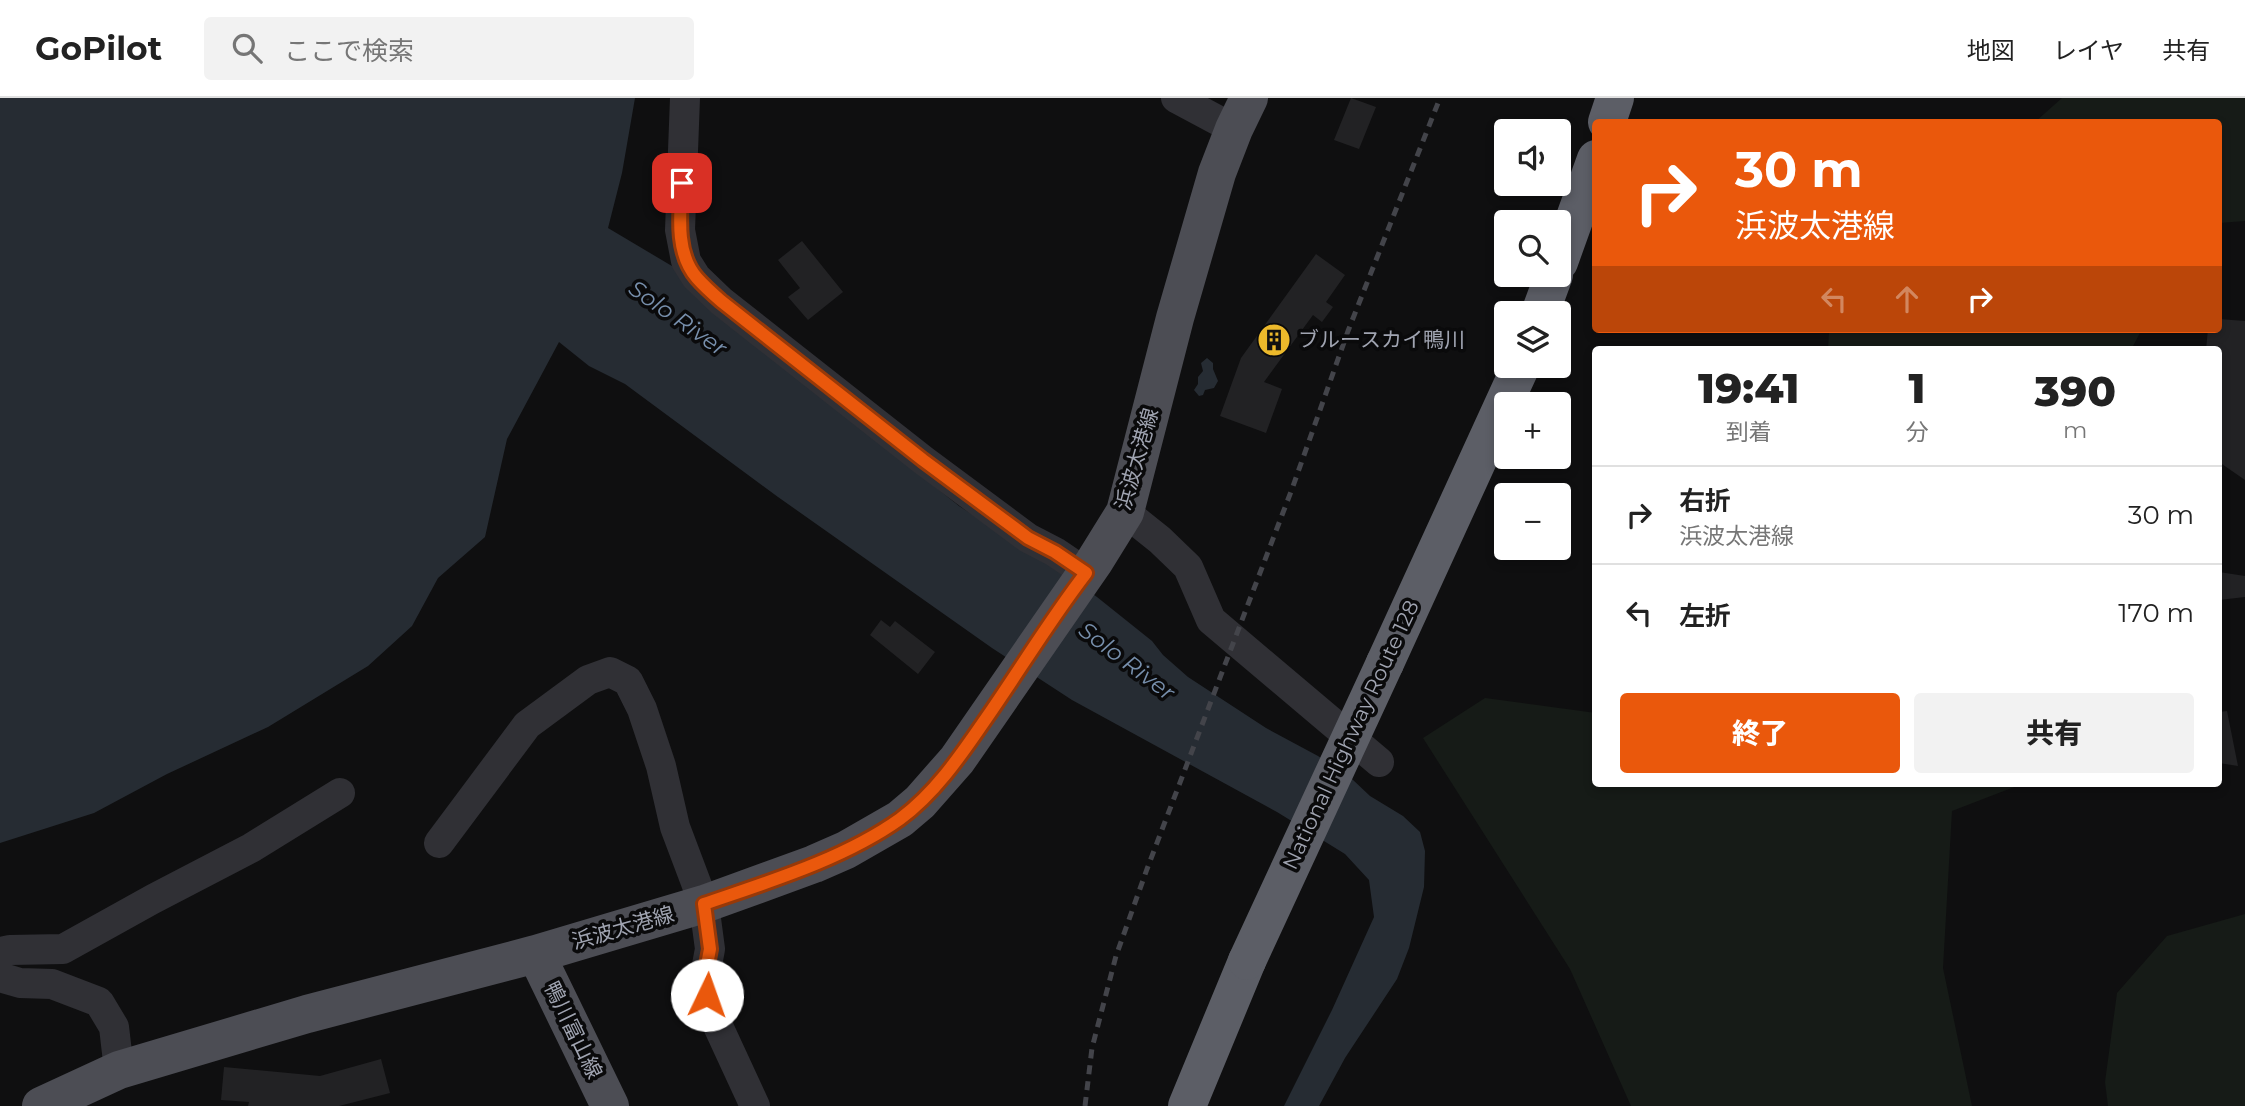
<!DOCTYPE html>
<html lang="ja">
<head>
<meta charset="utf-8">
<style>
  body { margin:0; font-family:Montserrat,"Noto Sans JP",sans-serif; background:#f2f2f2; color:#222; height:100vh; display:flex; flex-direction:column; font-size:26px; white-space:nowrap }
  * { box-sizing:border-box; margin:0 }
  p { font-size:23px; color:#767676 }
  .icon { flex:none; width:38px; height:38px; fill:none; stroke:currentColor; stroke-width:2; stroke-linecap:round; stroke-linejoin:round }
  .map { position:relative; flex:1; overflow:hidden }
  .details { position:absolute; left:1592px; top:248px; width:630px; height:441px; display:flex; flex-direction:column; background:#fff; border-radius:7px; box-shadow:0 4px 10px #0003 }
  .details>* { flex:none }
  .banner { position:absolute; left:1592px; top:21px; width:630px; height:214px; border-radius:7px; box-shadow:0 4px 10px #0003; background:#ea580c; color:#fff; overflow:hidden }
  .fabs { position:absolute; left:1494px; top:21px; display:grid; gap:14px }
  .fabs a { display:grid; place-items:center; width:77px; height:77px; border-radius:7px; background:#fff; box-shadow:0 4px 10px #0003; font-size:35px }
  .pin { position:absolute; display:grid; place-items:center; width:60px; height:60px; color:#fff; margin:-30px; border-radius:14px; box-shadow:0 4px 10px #0006 }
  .me { position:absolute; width:77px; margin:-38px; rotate:3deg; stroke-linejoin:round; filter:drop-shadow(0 0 5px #0008) }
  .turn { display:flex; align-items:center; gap:24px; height:147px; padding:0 28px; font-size:32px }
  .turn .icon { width:91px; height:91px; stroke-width:2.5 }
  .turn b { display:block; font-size:49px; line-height:60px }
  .lanes { display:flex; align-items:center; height:66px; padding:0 28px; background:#0003; justify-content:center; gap:35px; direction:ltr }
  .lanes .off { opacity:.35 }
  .eta { display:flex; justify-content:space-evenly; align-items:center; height:119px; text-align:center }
  .eta b { font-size:42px; font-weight:800; line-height:49px }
  .action { display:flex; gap:14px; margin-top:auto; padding:14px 28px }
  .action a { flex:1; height:80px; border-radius:7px; background:#ea580c; color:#fff; font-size:28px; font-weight:800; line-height:80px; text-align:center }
  .action a+a { background:#f2f2f2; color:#222 }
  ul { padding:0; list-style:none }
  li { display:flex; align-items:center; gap:21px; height:98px; padding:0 28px; border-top:2px solid #e0e0e0 }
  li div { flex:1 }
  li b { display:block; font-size:26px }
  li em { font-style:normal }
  header { display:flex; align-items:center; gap:42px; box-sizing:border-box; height:98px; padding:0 35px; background:#fff; border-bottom:2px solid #e0e0e0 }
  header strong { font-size:33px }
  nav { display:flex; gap:38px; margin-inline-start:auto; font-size:24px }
  .search { width:490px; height:63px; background:#f2f2f2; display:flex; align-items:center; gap:18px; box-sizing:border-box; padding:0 24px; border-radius:7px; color:#767676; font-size:26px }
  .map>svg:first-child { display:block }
</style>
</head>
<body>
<header>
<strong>GoPilot</strong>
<div class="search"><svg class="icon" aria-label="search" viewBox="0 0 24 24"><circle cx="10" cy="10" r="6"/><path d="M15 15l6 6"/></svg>ここで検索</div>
<nav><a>地図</a><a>レイヤ</a><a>共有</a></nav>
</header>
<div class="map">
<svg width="2245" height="1008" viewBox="0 0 2245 1008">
  <rect width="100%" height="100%" fill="#0f0f10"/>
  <path fill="#161b17" d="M2062,0h183v123l-26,2v-101h-184z
    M1831,231h311l-11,21h-303l1,-18z
    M1485,600l111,15v71h426l-70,27 -9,157 29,138h-341l-61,-137 -147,-231z
    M2245,816v192h-137l-3,-24 12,-89 50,-57z"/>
  <path fill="#262c33" d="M0,0h635l-13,75 -14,55 74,44 161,141 116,93 105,67 33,24 55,44 11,14 25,22 78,51 52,28 34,23 18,17 33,20 17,16 5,19 -1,36 -15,61 -12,31 -52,79 -26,48h-35l48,-96 42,-93 -5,-37 -24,-26 -68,-42 -205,-112 -80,-52 -214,-151 -153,-113 -36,-18 -30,-24 -52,97 -22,98 -47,41 -26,48 -44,40 -100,61 -101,47 -73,39 -94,30z
    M1207,260l6,5v6l5,12 -4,7 -9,2 -2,5 -4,1 -5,-6 4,-6v-7l5,-6 -2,-8z"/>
  <path fill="#222224" d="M1351,0l25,9 -17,42 -25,-9z
    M802,143l41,51 -35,28 -20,-23 12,-9 -22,-28z
    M1316,156l29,21 -19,27 7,5 -11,15 -9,-7 -49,67 18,7 -16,44 -46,-17 21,-58z
    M2219,221l26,2v159l-26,-18v-112h-13l2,-21h11z
    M2219,474l26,4v21l-26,3z
    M881,522l9,7 5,-6 40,31 -17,22 -48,-39z
    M2227,613l11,55 -19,-3v-51z
    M381,961l9,34 -51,13h-91l1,-4 -28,-2 3,-33 96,9z"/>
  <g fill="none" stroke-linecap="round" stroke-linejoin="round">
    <path stroke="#303035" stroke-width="30" d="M685,0l-5,132 6,31 10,16 25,24 202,159 105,78 27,14 31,21
      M1176,0l58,31
      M1125,414l35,28 28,27 23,53 168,142
      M439,745l88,-118 61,-45 22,-8 18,9 14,28 19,57 14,61 29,77 6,45 -6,32 3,14 5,18 43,93
      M0,854l10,-2 53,-1 90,-50 98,-51 89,-55
      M0,879l20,6 32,1 47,18 15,25 5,43"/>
    <path stroke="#4c4d54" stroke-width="38" d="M536,856l74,152
      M41,1008l78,-36 188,-56 229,-60 168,-50 110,-40 32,-14 54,-31 20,-17 37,-42 137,-198 31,-50 50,-194 42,-145 17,-44 15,-31"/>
    <path stroke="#5c5e66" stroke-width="38" d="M1607,24l8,-24
      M1559,164l37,-103
      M1540,215l14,-38
      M1385,565l136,-297
      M1187,1008l60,-145"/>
    <path stroke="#43444a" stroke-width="5" stroke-dasharray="9 7" stroke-linecap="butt" d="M1085,1008l7,-58 24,-92 31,-87 145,-380 56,-158 92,-233"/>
    <path stroke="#5c5e66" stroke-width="38" d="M1247,863l138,-298"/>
  </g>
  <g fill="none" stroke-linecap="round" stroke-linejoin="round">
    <defs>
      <path id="route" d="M682,85c-2,31 -7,70 15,95 7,8 16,16 24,23l202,159 105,78 27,14 31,21c-37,48 -68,100 -103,150 -24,35 -49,71 -83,96 -56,40 -132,63 -196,85l6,45 -6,32 3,14"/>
    </defs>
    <use href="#route" stroke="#983908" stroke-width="18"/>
    <use href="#route" stroke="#ea580c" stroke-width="12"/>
  </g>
  <defs>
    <symbol id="building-disc" viewBox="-11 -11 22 22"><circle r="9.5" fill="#ecb92b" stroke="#0a0a0b"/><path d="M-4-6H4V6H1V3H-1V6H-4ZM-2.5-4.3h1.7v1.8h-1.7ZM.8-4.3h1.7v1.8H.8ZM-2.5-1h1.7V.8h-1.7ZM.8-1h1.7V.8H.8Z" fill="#111"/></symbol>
  </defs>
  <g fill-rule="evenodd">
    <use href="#building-disc" x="1255" y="223" width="38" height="38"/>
  </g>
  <g text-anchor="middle" stroke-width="7" stroke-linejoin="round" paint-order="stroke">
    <g font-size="21" fill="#a0a4b1" stroke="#0a0a0b" text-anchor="start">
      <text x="1298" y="249">ブルースカイ鴨川</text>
    </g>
    <g font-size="21" fill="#a0a4b1" stroke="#0a0a0b">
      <text transform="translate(1137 361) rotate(-74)" y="7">浜波太港線</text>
      <text transform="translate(1351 637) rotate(-65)" y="7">National Highway Route 128</text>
      <text transform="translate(623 830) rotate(-16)" y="7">浜波太港線</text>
      <text transform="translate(573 932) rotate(64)" y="7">鴨川富山線</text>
    </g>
    <g font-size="23" font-style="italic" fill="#778fac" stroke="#0a0a0b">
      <text transform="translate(678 220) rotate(35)" y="8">Solo River</text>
      <text transform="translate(1127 563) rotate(37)" y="8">Solo River</text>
    </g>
  </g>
</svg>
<div class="fabs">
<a><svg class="icon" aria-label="sound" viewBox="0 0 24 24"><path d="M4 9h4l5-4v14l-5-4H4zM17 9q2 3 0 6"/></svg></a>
<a><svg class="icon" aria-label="search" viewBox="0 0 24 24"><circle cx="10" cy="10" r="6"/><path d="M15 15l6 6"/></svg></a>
<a><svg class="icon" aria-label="layers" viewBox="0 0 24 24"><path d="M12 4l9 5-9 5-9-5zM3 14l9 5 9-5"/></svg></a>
<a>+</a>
<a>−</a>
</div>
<div class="pin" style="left:682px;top:85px;background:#d93025"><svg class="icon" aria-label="arrive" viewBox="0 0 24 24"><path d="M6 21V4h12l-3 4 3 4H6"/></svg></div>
<svg class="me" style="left:707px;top:897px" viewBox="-20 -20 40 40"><circle r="19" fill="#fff"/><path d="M0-13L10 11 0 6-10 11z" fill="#ea580c"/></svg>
<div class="banner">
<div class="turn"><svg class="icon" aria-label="right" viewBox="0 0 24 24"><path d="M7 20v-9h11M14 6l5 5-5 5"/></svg><div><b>30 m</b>浜波太港線</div></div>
<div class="lanes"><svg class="icon off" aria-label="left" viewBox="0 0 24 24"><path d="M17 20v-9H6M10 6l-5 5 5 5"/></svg><svg class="icon off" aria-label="ahead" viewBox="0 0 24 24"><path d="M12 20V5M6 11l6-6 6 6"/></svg><svg class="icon" aria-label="right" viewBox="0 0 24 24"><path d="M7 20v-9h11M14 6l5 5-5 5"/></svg></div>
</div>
<section class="details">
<div class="eta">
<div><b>19:41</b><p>到着</p></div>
<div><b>1</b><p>分</p></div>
<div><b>390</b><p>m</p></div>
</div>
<ul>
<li><svg class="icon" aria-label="right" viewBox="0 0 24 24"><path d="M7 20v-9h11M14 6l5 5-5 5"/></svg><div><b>右折</b><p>浜波太港線</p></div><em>30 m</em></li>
<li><svg class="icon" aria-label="left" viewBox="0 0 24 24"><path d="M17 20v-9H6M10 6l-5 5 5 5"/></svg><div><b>左折</b></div><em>170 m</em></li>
</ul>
<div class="action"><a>終了</a><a>共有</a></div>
</section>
</div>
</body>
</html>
